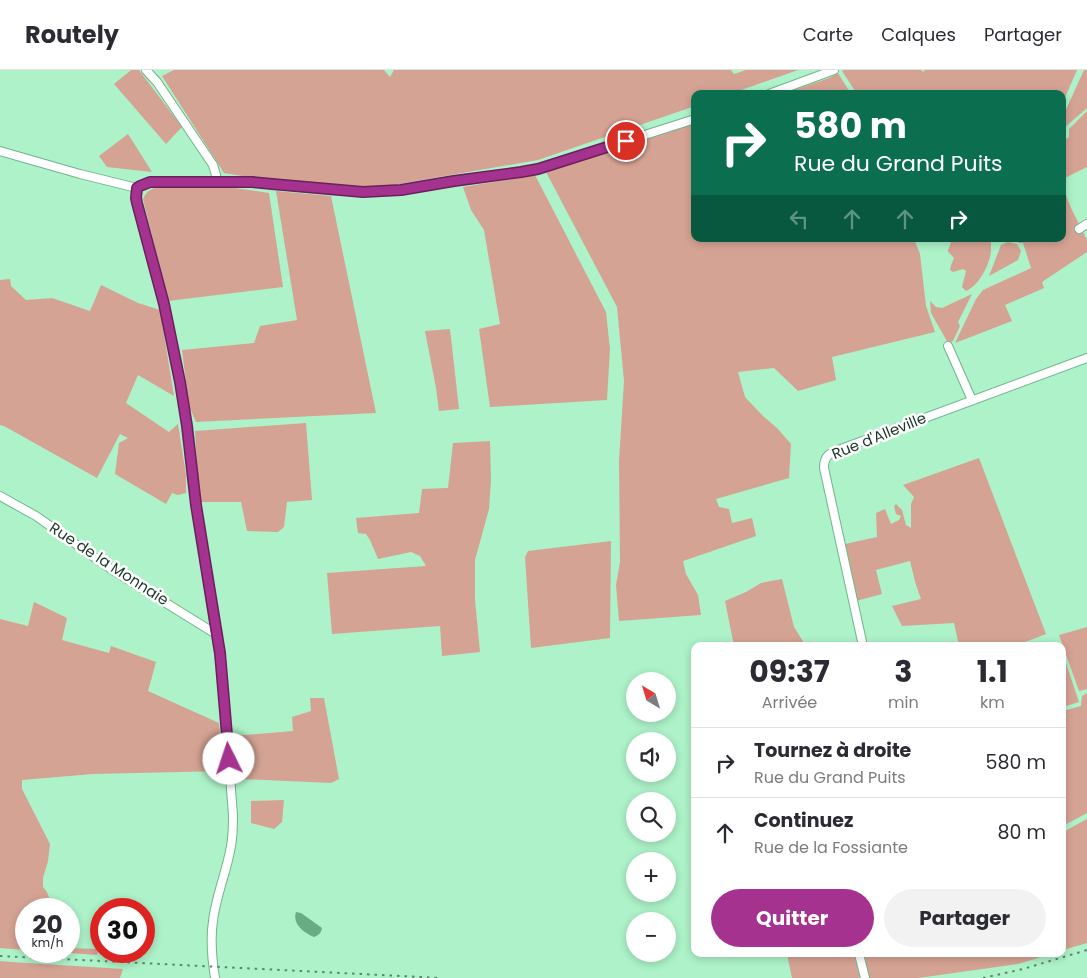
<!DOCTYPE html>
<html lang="fr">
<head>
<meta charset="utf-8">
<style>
  body { margin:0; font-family:Poppins,sans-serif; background:#f2f2f3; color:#2b2b33; height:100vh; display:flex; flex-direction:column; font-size:19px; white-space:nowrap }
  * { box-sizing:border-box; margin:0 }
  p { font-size:16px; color:#7c7c81 }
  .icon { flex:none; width:28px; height:28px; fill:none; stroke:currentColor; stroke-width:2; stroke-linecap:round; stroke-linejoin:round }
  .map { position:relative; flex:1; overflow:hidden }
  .side { position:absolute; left:691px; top:572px; width:375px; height:315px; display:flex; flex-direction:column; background:#fff; border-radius:10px; box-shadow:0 2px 8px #0003 }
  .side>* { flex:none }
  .banner { position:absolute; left:691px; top:20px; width:375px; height:152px; border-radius:10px; box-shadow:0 2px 8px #0003; background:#0b6e4f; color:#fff; overflow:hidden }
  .needle { width:32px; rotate:322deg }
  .fabs { position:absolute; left:626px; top:602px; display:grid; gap:10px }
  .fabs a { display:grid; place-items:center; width:50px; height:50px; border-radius:50%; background:#fff; box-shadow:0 2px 8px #0003; font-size:25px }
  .speed { position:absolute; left:15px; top:828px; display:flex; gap:10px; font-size:25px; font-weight:700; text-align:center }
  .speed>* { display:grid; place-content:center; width:65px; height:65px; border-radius:50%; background:#fff; box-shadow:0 2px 8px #0003; line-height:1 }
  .speed small { font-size:12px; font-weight:400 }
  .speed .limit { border:8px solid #d22; background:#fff; color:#111 }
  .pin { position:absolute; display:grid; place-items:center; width:42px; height:42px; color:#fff; margin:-21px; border:2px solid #fff; border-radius:50%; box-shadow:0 1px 5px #0007 }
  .me { position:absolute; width:55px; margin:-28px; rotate:356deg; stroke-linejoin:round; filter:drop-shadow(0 0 4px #0008) }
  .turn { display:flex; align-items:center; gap:18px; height:105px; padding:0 20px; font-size:22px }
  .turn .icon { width:65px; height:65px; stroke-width:2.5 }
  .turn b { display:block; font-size:35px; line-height:42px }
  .lanes { display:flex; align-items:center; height:48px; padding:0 20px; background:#0003; justify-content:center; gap:25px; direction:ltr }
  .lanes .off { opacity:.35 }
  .eta { display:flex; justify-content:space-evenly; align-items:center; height:85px; text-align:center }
  .eta b { font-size:30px; font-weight:700; line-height:35px }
  .primary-button { display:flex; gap:10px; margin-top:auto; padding:10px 20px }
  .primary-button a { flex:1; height:58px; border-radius:30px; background:#a4328e; color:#fff; font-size:20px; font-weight:700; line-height:58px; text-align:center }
  .primary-button a+a { background:#f2f2f3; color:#2b2b33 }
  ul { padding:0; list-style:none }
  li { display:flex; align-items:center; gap:15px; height:70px; padding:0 20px; border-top:1px solid #e1e1e2 }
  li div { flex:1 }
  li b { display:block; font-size:19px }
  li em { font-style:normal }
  header { display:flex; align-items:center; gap:30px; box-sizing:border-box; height:70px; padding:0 25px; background:#fff; border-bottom:1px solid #e1e1e2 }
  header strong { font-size:24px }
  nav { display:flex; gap:28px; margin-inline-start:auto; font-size:18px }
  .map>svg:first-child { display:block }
</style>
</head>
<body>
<header>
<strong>Routely</strong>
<nav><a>Carte</a><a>Calques</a><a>Partager</a></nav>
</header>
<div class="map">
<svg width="1087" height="908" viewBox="0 0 1087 908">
  <rect width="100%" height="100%" fill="#adf2c8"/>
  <path fill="#d5a394" d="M131,0h8l43,57 -16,17 -52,-60z
    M174,0h210l6,7 4,-7h337l3,4 12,-4h52l-68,24h-35v12l-157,54 -168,29 -90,-7 -56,-9 -62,-97z
    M843,0h78l2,2 2,-2h152l-14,32 -1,-8h-205l-15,-23z
    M1084,0h3v38l-24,21v-13z
    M838,3l13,21h-68l46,-16z
    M1087,41v56l-24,12v-38l6,-4v-8z
    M695,53v116h219l6,15 6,52 9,26 -103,25 4,23 -38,11 -24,-23 -36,4 7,25 18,19 14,12 14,16 -2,34 -73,21 3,8 10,2 3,14 20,-5 4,18 -73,25 3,13 12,21 3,20 -82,6 -3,-36 4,-23 -1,-101 5,-80 -7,-74 -71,-135z
    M128,64l24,38 -45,-5 -8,-11z
    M535,105l71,137 4,37 -3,51 -117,7 -11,-78 21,-5 -16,-94 -13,-20 -8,-23z
    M176,116h45l48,7 14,94 -115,14 -25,-102c6,-14 20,-13 33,-13z
    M1063,117l8,21 16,32v12l-45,30 2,6 -39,17 7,16 -57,22 21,-44 7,-9 48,-22 -8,-25h-4l-3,-4h46z
    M276,121l55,5 45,217 -180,9 -7,-16 -7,-56 72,-7 6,-17 37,-6z
    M946,169h45c0,4 0,8 0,12 -1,13 -12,35 -25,40l-4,-4 4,-16 -3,-2 -10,3 -3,-2 1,-5 3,-7c-9,-10 -6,-5 -3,-16z
    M1008,172l9,2 4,7 -3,9 -29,16 12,-31z
    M10,209l1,7 15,14 26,-2 38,13 11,-26 37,18 22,7 14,86 -36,-21 -12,28 43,29 9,-8 8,51v18l-8,2 -6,-2 -6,11 -51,-30 4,-31 9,-5 -8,-4 -23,44 -93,-52 -4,-1v-145z
    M972,224l-14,28 2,4 -7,15 -5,2 -17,-30 -1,-12 6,6 6,1z
    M450,259l9,80 -20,2 -3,-23 -11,-57z
    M306,353l6,77 -25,2 -3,25 -6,5 -31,-1 -6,-29h-42l-4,-71z
    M490,371l1,39 -2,29 -14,51v40l5,52 -38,4 -2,-30 -108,8 -5,-61 99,-7 -6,-10 -9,-4 -33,7 -8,-19 -4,-6 -8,-1 -2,-15 63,-5 3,-24 26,-1 5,-45z
    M979,388l67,176 -31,12h-56l-5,-23 -52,3 -10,-20 29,-7 -5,-14 -6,-24 -34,9 6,24 -26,7 -11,-57 32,-7 -1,-24 9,-4 6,15 8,-4 2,-4 -5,-2 -2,-8 2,-2 6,6 4,15 5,3v-24l3,-7 -11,-12z
    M611,471l-1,97 -79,10 -6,-91 3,-6z
    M782,509l12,48 12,19h-72l-9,-45 21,-9 15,-9z
    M34,532l33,16 -5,22 47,13 2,-7 45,16 -8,29 71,32 4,48 -130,3 -71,6v9l28,55 -2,17 -5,17v9l4,5 6,17h-27v41l-26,-2v-329l28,7z
    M1087,557v62l-8,2 -20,-56z
    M1063,584l16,48 -16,5h-1z
    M1087,623v120l-24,13v-115l18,-5 1,-10z
    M310,628h14l15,81 -8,4 -90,-4 -4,-6 -5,-37 61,-5 -1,-14 19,-6z
    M284,730l-2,22 -8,7 -23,-6v-22z
    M1087,749v124l-24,7v-118z
    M69,878l30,1 -2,6 -54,-4h26z
    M787,884h67l6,24h-68z
    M864,884h187l-33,10 -100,14h-49z
    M0,891l12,1 111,7 -3,9h-120z"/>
  <path fill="#69ac84" d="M296,842l5,1 21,15c-1,5 -3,7 -8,9 -10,-4 -22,-13 -18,-25z"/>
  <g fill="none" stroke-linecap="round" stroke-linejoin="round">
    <defs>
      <path id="street" d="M146,0l11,12 56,83 3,10 1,7
        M769,24l65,-24
        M0,81l80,23 57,14 2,-2 11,-4h102l20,2 91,8 38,-2 53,-9 67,-9 17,-3 157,-50
        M137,118l-1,10 1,5 27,101 16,78 7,44 9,79 26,168 11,142c0,11 0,21 -2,31 -4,25 -15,49 -18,75 -3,19 -1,38 2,57
        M1079,159l8,-5
        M948,276l24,54
        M0,426l36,20 75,53 105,65
        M863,576l-39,-178c0,-13 6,-15 17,-19l246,-91
        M859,884l6,24"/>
    </defs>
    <use href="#street" stroke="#71b48c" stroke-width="10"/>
    <use href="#street" stroke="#fff" stroke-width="8"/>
    <path stroke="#59866b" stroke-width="2" stroke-dasharray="2.5 5" stroke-linecap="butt" d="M0,886l440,22
      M983,908l40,-9 64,-19"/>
  </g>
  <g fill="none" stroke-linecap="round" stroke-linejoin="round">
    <defs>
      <path id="route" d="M229,689l-9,-106 -24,-148 -9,-79 -7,-44 -16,-78 -27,-101 -1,-5 1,-10 3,-2 10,-4h102l20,2 91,8 38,-2 53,-9 67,-9 17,-3 88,-28"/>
    </defs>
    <use href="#route" stroke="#6b205c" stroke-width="12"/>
    <use href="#route" stroke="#a4328e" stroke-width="9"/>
  </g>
  <g text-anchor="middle" stroke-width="5" stroke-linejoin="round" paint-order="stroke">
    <g font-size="15" fill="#1c3828" stroke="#fff">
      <text transform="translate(879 366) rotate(-22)" y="5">Rue d'Alleville</text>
      <text transform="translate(109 494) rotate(33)" y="5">Rue de la Monnaie</text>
    </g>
  </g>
</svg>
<div class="fabs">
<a><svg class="needle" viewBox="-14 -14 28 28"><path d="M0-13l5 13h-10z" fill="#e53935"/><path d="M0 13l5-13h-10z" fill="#7c7c81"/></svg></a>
<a><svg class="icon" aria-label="sound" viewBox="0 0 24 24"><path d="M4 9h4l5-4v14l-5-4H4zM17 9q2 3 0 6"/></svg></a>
<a><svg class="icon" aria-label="search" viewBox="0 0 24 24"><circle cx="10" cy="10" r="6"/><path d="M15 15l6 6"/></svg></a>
<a>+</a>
<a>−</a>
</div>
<div class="speed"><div>20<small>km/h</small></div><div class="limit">30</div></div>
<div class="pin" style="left:626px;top:71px;background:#d93025"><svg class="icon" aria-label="arrive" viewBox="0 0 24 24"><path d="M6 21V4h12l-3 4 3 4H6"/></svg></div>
<svg class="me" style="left:229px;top:689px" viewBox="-20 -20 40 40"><circle r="19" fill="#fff"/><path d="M0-13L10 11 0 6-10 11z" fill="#a4328e"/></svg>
<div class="banner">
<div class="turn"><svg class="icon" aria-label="right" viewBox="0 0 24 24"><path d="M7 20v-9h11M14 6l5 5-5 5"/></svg><div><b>580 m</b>Rue du Grand Puits</div></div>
<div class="lanes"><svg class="icon off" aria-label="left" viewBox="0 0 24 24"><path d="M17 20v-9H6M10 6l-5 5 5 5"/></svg><svg class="icon off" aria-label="ahead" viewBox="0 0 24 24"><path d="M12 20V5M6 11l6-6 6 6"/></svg><svg class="icon off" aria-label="ahead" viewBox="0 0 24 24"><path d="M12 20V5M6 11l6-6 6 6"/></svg><svg class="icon" aria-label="right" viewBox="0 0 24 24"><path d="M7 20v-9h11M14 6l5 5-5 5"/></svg></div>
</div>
<section class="side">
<div class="eta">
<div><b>09:37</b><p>Arrivée</p></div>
<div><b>3</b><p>min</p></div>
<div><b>1.1</b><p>km</p></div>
</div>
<ul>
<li><svg class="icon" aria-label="right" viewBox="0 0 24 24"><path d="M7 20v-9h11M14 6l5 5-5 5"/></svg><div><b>Tournez à droite</b><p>Rue du Grand Puits</p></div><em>580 m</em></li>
<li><svg class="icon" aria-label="ahead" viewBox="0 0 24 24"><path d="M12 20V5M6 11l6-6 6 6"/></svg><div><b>Continuez</b><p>Rue de la Fossiante</p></div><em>80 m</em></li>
</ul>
<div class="primary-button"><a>Quitter</a><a>Partager</a></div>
</section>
</div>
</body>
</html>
